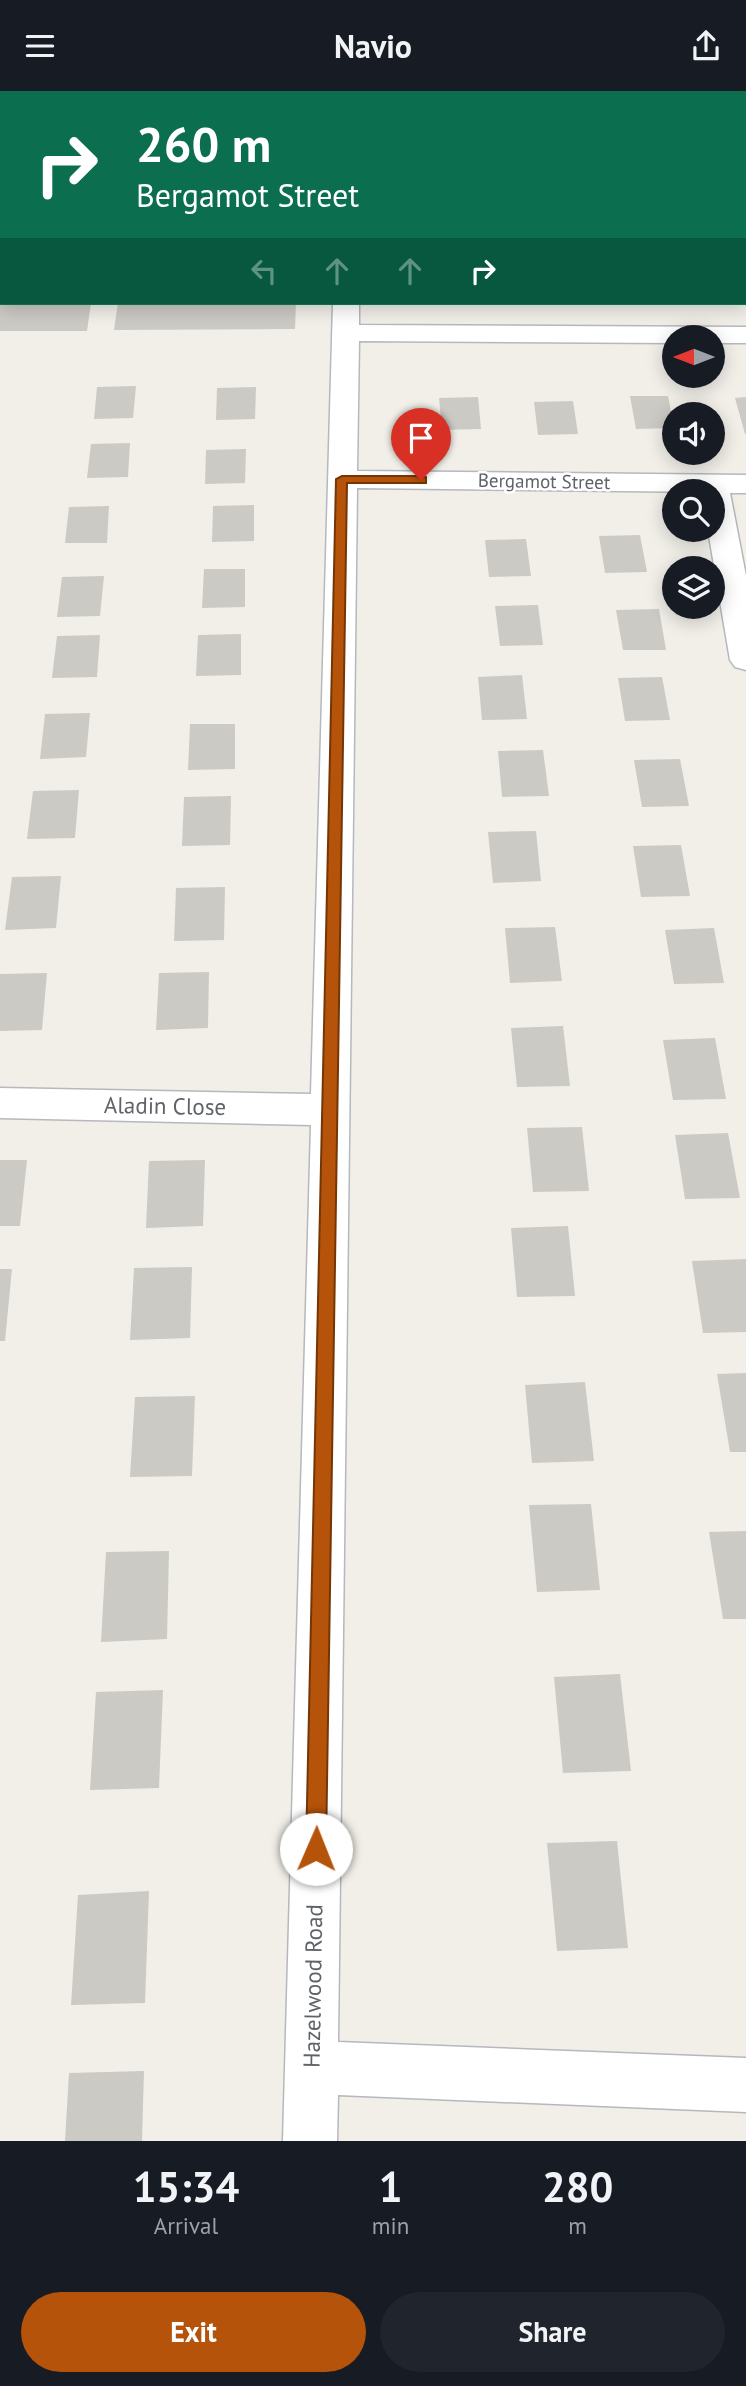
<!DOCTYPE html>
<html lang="en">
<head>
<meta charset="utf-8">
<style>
  body { margin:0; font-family:"PT Sans",sans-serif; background:#20242c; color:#f1f3f6; height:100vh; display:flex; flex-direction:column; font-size:26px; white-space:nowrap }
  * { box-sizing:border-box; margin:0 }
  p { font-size:23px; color:#9ea1a6 }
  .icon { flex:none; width:38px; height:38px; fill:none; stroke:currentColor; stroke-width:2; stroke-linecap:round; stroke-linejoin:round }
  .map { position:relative; height:2050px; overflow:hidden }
  .drawer { display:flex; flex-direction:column; background:#171b24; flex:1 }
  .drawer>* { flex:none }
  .banner { position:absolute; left:0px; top:0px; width:747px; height:214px; box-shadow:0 4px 18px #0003; background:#0b6e4f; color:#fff; overflow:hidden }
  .needle { width:46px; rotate:270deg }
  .controls { position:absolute; left:662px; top:234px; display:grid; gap:14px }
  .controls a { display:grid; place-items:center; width:63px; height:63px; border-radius:50%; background:#171b24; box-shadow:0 4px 18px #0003; font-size:35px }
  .pin { position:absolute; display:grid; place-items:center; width:60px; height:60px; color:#fff; margin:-72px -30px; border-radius:50% 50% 50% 0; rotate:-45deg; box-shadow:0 0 7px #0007 }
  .pin .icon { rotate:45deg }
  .me { position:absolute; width:77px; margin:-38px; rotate:1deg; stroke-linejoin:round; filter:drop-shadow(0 0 5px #0008) }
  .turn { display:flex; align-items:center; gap:24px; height:147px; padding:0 21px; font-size:32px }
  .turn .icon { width:91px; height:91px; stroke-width:2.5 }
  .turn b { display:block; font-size:49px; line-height:60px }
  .lanes { display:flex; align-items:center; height:66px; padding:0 21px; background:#0003; justify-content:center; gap:35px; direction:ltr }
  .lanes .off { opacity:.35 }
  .eta { display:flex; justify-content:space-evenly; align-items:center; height:119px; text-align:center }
  .eta b { font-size:42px; font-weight:800; line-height:49px }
  .action { display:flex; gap:14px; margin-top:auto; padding:14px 21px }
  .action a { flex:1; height:80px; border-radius:42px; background:#b45309; color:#fff; font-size:28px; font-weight:800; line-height:80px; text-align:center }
  .action a+a { background:#20242c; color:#f1f3f6 }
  header { display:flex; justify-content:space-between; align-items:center; height:91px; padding:0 21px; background:#171b24; font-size:32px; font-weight:800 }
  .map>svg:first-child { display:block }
</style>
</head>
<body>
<header><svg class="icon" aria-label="menu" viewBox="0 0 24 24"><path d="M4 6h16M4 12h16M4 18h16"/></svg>Navio<svg class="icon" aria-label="share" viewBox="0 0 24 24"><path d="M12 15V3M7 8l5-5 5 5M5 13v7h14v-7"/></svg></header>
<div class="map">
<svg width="746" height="2050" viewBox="0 0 746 2050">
  <rect width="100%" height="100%" fill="#f1efe8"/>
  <path fill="#cccac5" d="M0,212h91l-4,28h-87z
    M118,212h178l-1,26 -181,1z
    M136,295l-3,32 -39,1 3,-32z
    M256,296l-1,32 -39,1 1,-32z
    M630,305h38l6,32 -38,1z
    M478,306l3,32 -39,1 -3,-32z
    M746,306v37h-1l-10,-36z
    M573,310l5,33 -40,1 -4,-33z
    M130,352l-2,34 -41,1 4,-34z
    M246,358l-1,34 -40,1 1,-34z
    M254,414v36l-42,1 1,-36z
    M109,415l-2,37h-42l4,-36z
    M640,444l7,37 -42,1 -6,-37z
    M526,448l5,37 -42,1 -4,-37z
    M204,478h41v38l-43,1z
    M104,485l-4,40 -43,1 5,-40z
    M538,514l5,40 -43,1 -5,-40z
    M659,518l7,41h-43l-7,-40z
    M241,543v41l-45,1 2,-41z
    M100,544l-3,42 -45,1 5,-42z
    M522,584l5,44 -45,1 -4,-43z
    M662,586l8,43 -45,1 -7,-43z
    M90,622l-4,44 -46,2 5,-45z
    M190,633h45v45l-47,1z
    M543,659l6,46 -47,1 -4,-46z
    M680,668l9,47 -47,1 -8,-47z
    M79,699l-4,48 -48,1 6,-48z
    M231,705l-1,49 -48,1 2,-49z
    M536,740l5,50 -48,2 -5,-51z
    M681,754l9,51 -49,1 -8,-51z
    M61,785l-5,52 -51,2 7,-53z
    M225,796l-1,53 -50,1 2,-53z
    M555,836l7,54 -52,2 -5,-55z
    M714,837l10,55 -50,1 -9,-54z
    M209,881l-1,56 -52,2 3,-57z
    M47,882l-5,57 -42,1v-57z
    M563,935l7,60 -53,1 -6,-59z
    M715,947l11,61 -53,1 -10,-60z
    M582,1036l7,64 -56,1 -6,-64z
    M728,1042l12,65 -55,1 -10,-64z
    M0,1069h27l-7,66h-20z
    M205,1069l-2,66 -57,2 3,-67z
    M568,1135l7,70 -58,1 -6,-69z
    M746,1168v73l-43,1 -11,-72z
    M192,1176l-2,71 -60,2 4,-72z
    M0,1178h12l-7,72h-5z
    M746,1282v79h-16l-13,-78z
    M585,1291l9,79 -62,2 -7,-78z
    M195,1305l-3,80 -62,1 5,-80z
    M591,1413l9,86 -63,2 -8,-87z
    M746,1440v88h-23l-14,-87z
    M169,1460l-2,88 -66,3 5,-90z
    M620,1583l11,97 -68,2 -9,-96z
    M163,1599l-4,98 -69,2 6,-98z
    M617,1750l11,107 -71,3 -10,-108z
    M149,1800l-4,112 -74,2 7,-110z
    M144,1980l-2,70h-77l4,-68z"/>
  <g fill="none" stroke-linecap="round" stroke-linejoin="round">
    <defs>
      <path id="minor" d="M45,0h22l-23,2z
        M339,0h22v2h-22z
        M333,212h26v22l387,2v16h-34v-5h-38v5l-315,-2 -2,130 389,4v18h-16l16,83v94l-11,-3 -5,-7 -22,-130h4v-38l-355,-4 -19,1554 408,16v54l-408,-17 -1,46h-54l28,-1016 -311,-7v-30l311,6z"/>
    </defs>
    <use href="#minor" stroke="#b5b8bc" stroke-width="3"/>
    <use href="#minor" fill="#fff" fill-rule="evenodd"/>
  </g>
  <path fill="#b45309" stroke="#753606" stroke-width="2" d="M421,385l5,1v6h-79l-21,1366 -3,7 -7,3 -7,-3 -3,-7 30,-1370 6,-3z"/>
  <g text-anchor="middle" stroke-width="5" stroke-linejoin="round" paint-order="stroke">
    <g font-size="19" fill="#5f6368" stroke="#fff">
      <text transform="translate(544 390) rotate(1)" y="7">Bergamot Street</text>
    </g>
    <g font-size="23" fill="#5f6368" stroke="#fff">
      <text transform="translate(165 1015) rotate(1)" y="8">Aladin Close</text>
      <text transform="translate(313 1895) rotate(-89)" y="8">Hazelwood Road</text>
    </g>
  </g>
</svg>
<div class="controls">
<a><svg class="needle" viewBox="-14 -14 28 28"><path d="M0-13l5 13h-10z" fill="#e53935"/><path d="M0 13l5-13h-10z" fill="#9ea1a6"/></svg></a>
<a><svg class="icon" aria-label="sound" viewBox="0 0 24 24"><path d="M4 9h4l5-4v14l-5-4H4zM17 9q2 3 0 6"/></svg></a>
<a><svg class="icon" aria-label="search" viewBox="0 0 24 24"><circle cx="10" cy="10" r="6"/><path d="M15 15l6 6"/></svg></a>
<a><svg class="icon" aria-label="layers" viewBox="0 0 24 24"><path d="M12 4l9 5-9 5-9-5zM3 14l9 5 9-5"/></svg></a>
</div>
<div class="pin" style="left:421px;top:389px;background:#d93025"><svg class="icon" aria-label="arrive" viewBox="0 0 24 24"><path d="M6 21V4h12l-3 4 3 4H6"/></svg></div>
<svg class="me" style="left:316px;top:1758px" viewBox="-20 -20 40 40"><circle r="19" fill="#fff"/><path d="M0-13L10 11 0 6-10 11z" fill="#b45309"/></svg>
<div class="banner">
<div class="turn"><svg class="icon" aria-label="right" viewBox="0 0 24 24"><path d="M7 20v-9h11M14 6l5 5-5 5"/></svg><div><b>260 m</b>Bergamot Street</div></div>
<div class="lanes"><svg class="icon off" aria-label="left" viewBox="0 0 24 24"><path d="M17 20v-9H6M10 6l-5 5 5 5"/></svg><svg class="icon off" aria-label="ahead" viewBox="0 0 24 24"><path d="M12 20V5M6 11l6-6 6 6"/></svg><svg class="icon off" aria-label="ahead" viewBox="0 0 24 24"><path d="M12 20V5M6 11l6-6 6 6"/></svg><svg class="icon" aria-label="right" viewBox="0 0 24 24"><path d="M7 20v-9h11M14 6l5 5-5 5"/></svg></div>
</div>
</div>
<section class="drawer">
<div class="eta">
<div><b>15:34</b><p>Arrival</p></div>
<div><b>1</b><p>min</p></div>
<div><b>280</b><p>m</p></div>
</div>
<div class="action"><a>Exit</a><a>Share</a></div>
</section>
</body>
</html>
